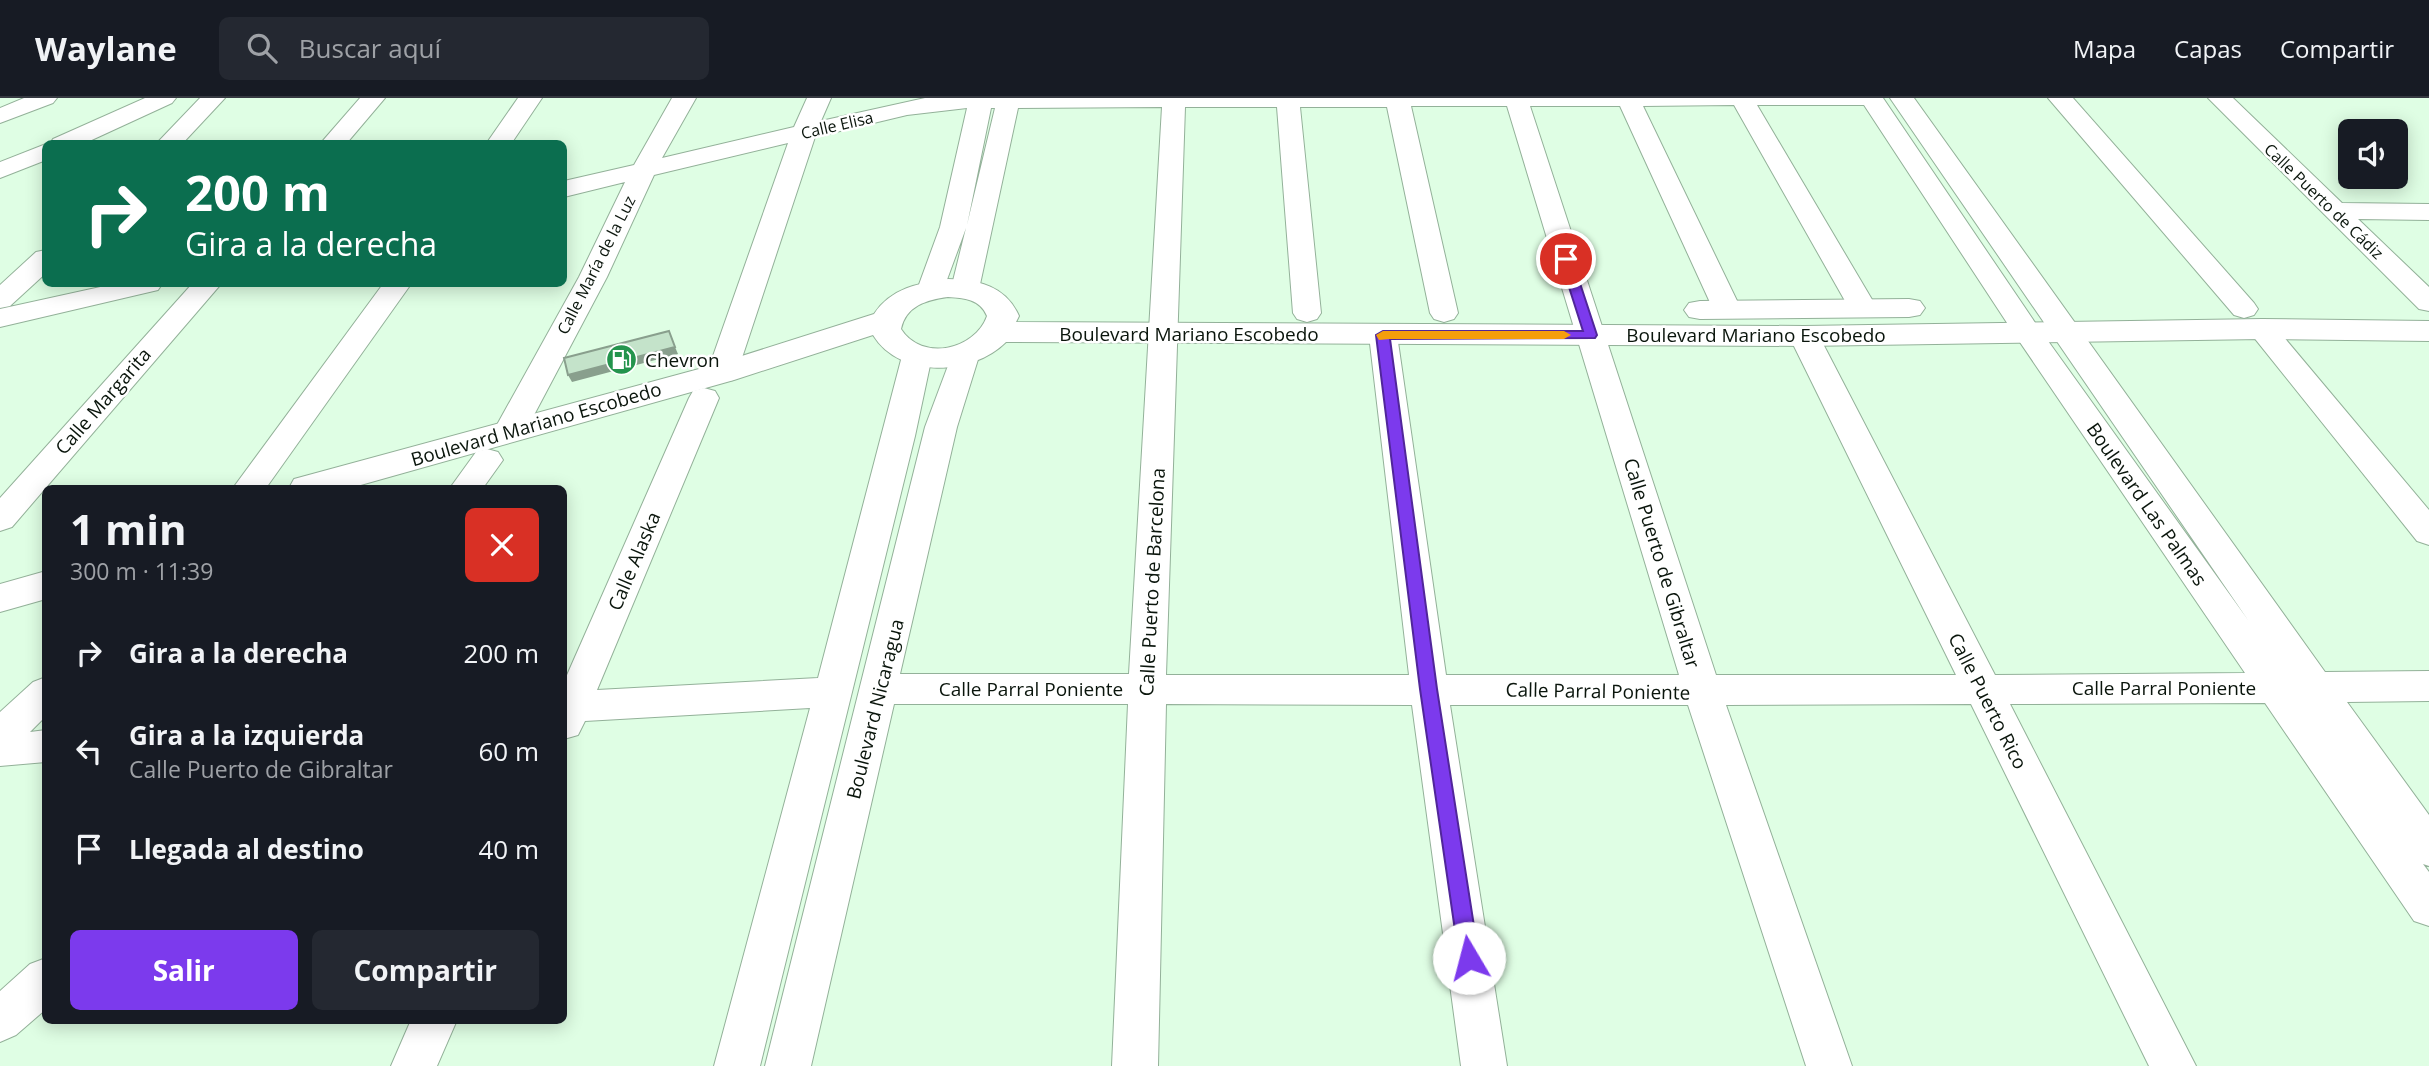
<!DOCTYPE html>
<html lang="es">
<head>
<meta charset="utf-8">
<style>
  body { margin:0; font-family:"Open Sans",sans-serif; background:#242831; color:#f1f3f6; height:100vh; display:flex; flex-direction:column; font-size:26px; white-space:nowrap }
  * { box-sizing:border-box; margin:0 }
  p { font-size:23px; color:#9ea1a6 }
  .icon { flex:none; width:38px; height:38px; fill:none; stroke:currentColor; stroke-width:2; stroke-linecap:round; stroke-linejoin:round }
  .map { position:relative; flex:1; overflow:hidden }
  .side { position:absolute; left:42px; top:387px; width:525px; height:539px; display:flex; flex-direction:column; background:#171b24; border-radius:10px; box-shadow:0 4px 18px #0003 }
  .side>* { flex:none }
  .hud { position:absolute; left:42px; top:42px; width:525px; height:147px; border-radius:10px; box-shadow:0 4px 18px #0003; background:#0b6e4f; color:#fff; overflow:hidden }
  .buttons { position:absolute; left:2338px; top:21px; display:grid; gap:14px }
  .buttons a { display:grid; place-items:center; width:70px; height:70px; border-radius:10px; background:#171b24; box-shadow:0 4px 18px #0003; font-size:35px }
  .pin { position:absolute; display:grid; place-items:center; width:60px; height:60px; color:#fff; margin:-30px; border:4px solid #fff; border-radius:50%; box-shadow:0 2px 7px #0007 }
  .me { position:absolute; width:77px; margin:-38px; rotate:352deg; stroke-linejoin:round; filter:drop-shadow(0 0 5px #0008) }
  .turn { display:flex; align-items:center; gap:24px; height:147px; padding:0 28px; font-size:32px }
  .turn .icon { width:91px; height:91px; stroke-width:2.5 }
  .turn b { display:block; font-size:49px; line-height:60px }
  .round { display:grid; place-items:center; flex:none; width:74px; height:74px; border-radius:10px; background:#242831 }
  .summary { display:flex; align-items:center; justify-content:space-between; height:119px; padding:0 28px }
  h1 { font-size:42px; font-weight:700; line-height:52px }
  .button { display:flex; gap:14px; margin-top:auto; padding:14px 28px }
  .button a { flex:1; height:80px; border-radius:10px; background:#7c3aed; color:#fff; font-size:28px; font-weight:700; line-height:80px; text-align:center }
  .button a+a { background:#242831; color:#f1f3f6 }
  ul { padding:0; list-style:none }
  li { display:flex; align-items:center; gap:21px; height:98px; padding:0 28px }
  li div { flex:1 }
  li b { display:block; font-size:26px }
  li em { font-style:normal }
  header { display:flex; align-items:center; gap:42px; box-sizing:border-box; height:98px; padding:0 35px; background:#171b24; border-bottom:2px solid #363941 }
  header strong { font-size:33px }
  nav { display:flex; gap:38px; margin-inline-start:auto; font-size:24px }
  .search { width:490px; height:63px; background:#242831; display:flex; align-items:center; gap:18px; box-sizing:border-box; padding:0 24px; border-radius:10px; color:#9ea1a6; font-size:26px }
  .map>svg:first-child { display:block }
</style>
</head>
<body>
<header>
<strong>Waylane</strong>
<div class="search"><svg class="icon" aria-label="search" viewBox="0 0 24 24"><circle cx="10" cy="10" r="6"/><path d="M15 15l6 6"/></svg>Buscar aquí</div>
<nav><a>Mapa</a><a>Capas</a><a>Compartir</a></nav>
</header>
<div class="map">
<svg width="2429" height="968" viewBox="0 0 2429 968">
  <rect width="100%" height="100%" fill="#dffee4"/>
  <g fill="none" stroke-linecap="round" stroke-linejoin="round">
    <defs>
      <path id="minor" d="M24,0h33l-4,5 -53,20v-15z
        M145,0h31l-4,5 -89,41h-33l3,-5z
        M200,0h25l-43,46h-26z
        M360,0h25l-39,46h-26z
        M518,0h24l-31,46h-25z
        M672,0h24l-34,60 132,-31 13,-29h24l-10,23 104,-23h958l155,229 210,293 -358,-522h24l411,574 104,-1v30l-82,1 82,113v51l-6,-2 6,8v54l-15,-5 -149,-218 -255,1 186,362h-47l-178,-362 -245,1 126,361h-46l-118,-361h-238l57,361h-46l-49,-361 -246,-1 -8,362h-46l16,-362h-234l-83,362h-46l160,-639 30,-80 10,-3 10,3 5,6 -23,74 -57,247h229l33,-567 -144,1 -39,181 -4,6 -10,2 -10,-2 -4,-6 15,-61 -25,68 -10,2 -10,-2 -4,-6 23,-63 27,-119 -60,7 -92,22 -78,236 -4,7 -11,2 -11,-2 -4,-7 81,-230 -134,32 -47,102 -82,155 -5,7 -11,3 -11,-3 -5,-7 86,-155 46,-95 -61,15v-16l70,-16zM1734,7l115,203 4,6 10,2 10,-2 4,-6 -120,-203h107l149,227 232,341 -250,2 -176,-339 -5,-6 -10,-3 -10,3 -5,6 167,339h-240l-186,-569h90l93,203 4,6 10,3 10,-3 4,-6 -98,-203zM1411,8h96l172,569h-233l-49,-340 -4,-6 -10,-3 -10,3 -4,6 40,340h-243l19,-568h92l16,206 4,6 10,3 10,-3 4,-6 -21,-206h87l43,206 4,6 10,3 10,-3 4,-6zM991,10h4l-28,117z
        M2048,0h25l181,205 4,6 -4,6 -10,3 -10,-3z
        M2208,0h25l109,105 87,1v16l-71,-1 71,68v24l-10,-2z
        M46,46v16l-46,18v-16z
        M46,152v23l-36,33 -10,2v-23l36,-33z
        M114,186h48l-4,6 -158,37v-18z
        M192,186h29l-209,243 -12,4v-33z
        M383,186h28l-145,204h-33z
        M2262,222l10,3 157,187v35l-12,-4 -165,-206 -4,-6 4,-6z
        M917,249l10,3 5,6 -17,80 -155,630h-46l96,-358 -225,13 -7,14 -14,4v-57l125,-284 4,-7 11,-3 11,3 4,7 -122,292 221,-12 84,-322 5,-6z
        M487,351l11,3 5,8 -20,28h-33l26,-36z
        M46,579v39l-16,16 16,-2v32l-46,4v-54l33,-30z
        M46,860v51l-30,26 -16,7v-51l30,-27z
        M411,922h46l-20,46h-46z"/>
      <path id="major" d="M948,181c31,1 58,7 71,37l-3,6 788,4 458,-7 167,2v20l-167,-2 -458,7 -798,-4c-34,34 -106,37 -133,-7l-139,45 -384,108h-61l5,-9 416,-113 164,-52c17,-26 45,-31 74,-35zM948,199c16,1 32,2 39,19 -12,34 -65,46 -86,13 5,-23 25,-29 47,-32z
        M1909,201l11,2 5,7 -5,7 -11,2 -209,2 -11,-2 -5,-7 5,-7 11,-2z
        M46,473v28l-46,13v-28z"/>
    </defs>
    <use href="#minor" stroke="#93b199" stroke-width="2"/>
    <use href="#major" stroke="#93b199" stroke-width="2"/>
    <use href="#minor" fill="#fff" fill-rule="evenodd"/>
    <use href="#major" fill="#fff" fill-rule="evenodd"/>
  </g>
  <path fill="#899f8d" d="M675,249l3,7 -106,28 -4,-7z"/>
  <path fill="#c4e3ca" stroke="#899f8d" stroke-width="2" d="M669,233l6,16 -107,28 -4,-17z"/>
  <path fill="#7c3aed" stroke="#51269a" stroke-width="2" d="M1566,157l6,4 25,76 -2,3 -205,1 47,350 42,269 -3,7 -7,2 -8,-2 -2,-7 -39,-269 -44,-354 7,-4h200l-23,-72z"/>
  <path fill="#f59e0b" d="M1383,233h181l7,4 -7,4h-175l-10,1 -3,-5z"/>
  <defs>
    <symbol id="fuel-disc" viewBox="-11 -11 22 22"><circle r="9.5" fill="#24944d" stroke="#fff"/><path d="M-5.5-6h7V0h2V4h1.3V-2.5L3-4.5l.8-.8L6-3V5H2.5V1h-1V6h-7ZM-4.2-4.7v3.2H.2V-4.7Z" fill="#fff"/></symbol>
  </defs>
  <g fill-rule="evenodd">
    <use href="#fuel-disc" x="604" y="244" width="35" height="35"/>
  </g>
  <g text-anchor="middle" stroke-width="5" stroke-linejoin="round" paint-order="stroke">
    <g font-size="16" fill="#0a150c" stroke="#fff">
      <text transform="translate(837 27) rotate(-13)" y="6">Calle Elisa</text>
      <text transform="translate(2324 103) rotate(44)" y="6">Calle Puerto de Cádiz</text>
      <text transform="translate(596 167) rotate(-63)" y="6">Calle María de la Luz</text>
    </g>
    <g font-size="19" fill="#0a150c" stroke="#fff">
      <text x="1189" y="243">Boulevard Mariano Escobedo</text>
      <text x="1756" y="244">Boulevard Mariano Escobedo</text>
      <text transform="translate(103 303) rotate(-49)" y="7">Calle Margarita</text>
      <text transform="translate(536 326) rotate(-16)" y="7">Boulevard Mariano Escobedo</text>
      <text transform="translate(2147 406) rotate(55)" y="7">Boulevard Las Palmas</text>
      <text transform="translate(634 463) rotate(-67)" y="7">Calle Alaska</text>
      <text transform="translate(1662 465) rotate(73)" y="7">Calle Puerto de Gibraltar</text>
      <text transform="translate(1152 484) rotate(-87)" y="7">Calle Puerto de Barcelona</text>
      <text x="2164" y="597">Calle Parral Poniente</text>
      <text x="1031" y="598">Calle Parral Poniente</text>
      <text transform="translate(1598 593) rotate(1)" y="7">Calle Parral Poniente</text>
      <text transform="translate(1988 603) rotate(63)" y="7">Calle Puerto Rico</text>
      <text transform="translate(875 611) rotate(-76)" y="7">Boulevard Nicaragua</text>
    </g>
    <g font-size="19" fill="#0a150c" stroke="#fff" text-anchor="start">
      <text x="645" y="269">Chevron</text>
    </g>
  </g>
</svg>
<div class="buttons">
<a><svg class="icon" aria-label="sound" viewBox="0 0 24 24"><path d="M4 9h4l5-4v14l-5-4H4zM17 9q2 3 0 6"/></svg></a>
</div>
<div class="pin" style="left:1566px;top:161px;background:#d93025"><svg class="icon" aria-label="arrive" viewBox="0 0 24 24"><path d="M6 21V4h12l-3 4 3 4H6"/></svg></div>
<svg class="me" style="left:1469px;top:860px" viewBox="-20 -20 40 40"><circle r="19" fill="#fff"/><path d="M0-13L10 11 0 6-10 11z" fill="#7c3aed"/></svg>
<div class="hud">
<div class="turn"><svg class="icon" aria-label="right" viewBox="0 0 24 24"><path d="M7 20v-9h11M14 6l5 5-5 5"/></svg><div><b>200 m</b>Gira a la derecha</div></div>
</div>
<section class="side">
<div class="summary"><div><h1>1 min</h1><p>300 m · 11:39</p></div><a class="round" style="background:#d93025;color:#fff"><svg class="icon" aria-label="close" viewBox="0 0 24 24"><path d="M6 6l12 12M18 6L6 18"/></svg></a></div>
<ul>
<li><svg class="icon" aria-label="right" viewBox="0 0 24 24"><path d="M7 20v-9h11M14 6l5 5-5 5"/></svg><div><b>Gira a la derecha</b></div><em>200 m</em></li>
<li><svg class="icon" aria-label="left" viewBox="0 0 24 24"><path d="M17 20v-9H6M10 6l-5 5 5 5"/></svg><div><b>Gira a la izquierda</b><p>Calle Puerto de Gibraltar</p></div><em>60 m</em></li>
<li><svg class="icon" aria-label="arrive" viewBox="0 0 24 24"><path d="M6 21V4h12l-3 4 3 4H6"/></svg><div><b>Llegada al destino</b></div><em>40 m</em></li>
</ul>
<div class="button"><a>Salir</a><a>Compartir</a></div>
</section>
</div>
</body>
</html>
